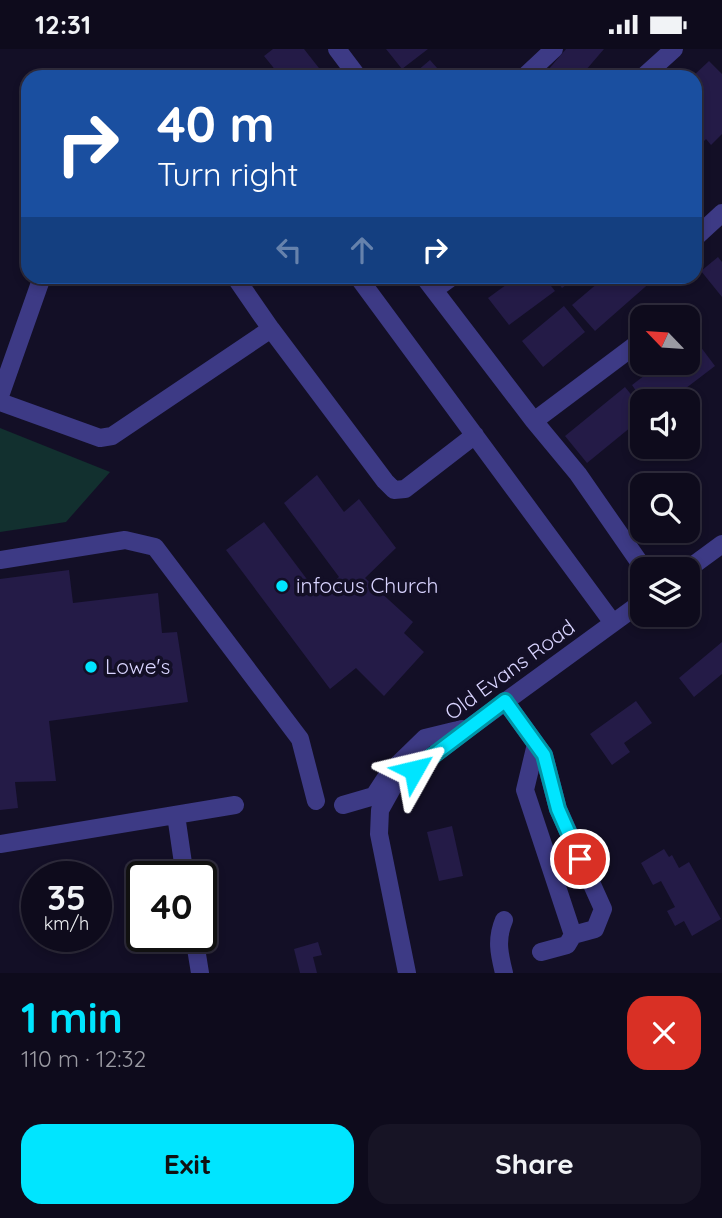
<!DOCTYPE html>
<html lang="en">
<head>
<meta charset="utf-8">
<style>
  body { margin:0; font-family:Quicksand,sans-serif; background:#171425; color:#f1f3f6; height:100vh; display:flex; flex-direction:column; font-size:26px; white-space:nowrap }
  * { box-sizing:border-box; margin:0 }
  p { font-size:23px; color:#9b9ba3 }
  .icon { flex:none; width:38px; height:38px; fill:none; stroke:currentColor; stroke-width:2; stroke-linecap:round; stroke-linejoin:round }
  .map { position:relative; height:924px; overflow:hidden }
  .drawer { display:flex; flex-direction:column; background:#0e0b1c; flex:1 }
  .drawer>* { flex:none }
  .hud { position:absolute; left:21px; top:21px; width:681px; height:214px; border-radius:21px; box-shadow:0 4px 10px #0003,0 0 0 2px #2e2b3b; background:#1a4fa0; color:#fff; overflow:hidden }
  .needle { width:46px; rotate:295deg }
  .controls { position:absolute; left:630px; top:256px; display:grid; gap:14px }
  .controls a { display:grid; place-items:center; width:70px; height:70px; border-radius:14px; background:#0e0b1c; box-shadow:0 4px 10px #0003,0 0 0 2px #2e2b3b; font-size:35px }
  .speed { position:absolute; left:21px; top:812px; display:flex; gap:14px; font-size:35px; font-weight:700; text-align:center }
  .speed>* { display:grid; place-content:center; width:91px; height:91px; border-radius:50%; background:#0e0b1c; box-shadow:0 4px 10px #0003,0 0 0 2px #2e2b3b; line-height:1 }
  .speed small { font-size:18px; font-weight:400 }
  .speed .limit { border:4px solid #111; border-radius:10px; background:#fff; color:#111 }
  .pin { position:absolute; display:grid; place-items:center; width:60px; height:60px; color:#fff; margin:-30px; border:4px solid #fff; border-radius:50%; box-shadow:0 2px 7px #0007 }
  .me { position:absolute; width:77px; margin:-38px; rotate:53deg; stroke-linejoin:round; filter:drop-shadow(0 0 5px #0008) }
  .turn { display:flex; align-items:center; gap:24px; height:147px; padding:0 21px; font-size:32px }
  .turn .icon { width:91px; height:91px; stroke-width:2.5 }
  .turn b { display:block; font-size:49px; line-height:60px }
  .lanes { display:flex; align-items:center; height:66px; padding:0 21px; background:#0003; justify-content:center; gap:35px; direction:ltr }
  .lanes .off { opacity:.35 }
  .round { display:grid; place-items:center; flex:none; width:74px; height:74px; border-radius:21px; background:#171425 }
  .headline { display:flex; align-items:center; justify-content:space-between; height:119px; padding:0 21px }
  h1 { font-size:42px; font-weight:800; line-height:52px; color:#00e5ff }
  .action { display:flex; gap:14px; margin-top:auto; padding:14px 21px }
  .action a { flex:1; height:80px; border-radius:21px; background:#00e5ff; color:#111; font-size:28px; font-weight:800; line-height:80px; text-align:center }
  .action a+a { background:#171425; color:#f1f3f6 }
  .status { display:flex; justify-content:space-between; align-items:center; height:49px; padding:0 35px; background:#0e0b1c; direction:ltr }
  .status svg { height:19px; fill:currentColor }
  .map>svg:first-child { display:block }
</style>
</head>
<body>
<div class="status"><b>12:31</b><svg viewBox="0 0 49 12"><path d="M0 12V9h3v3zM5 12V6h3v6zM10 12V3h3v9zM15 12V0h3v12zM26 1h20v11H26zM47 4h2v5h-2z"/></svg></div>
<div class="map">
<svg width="722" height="924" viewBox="0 0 722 924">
  <rect width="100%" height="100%" fill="#130f26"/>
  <path fill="#12302f" d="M0,379l110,44 -44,50 -66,10z"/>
  <path fill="#241b47" d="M273,0h31l22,28h-45l-17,-21z
    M386,0h42l-26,20z
    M566,0h38l-24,28h-38z
    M430,11l15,17h-35z
    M709,12l13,13v60l-11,11 -5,-6 -11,11v-73h-3z
    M718,208l4,5v35l-21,-26z
    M517,228h27l11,14 -46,34 -21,-27z
    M554,228h23l-15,11z
    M605,228h45l3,3 -58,51 -23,-26z
    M564,257l21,26 -42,35 -21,-26z
    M694,289l21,28 -46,35h-26l-11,-16 30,-23h26v-20z
    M625,338l17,21v10l-55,45 -22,-27z
    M317,426l27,37 15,-13 37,49 -31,30 48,44 -9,11 20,19 -40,44 -28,-28 -26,21 -104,-139 38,-28 54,72 21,-17 -55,-74z
    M69,521l4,33 85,-10 4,40 15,-1 11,70 -139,19 7,60 -41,1 3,26 -18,2v-231z
    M722,593v32l-28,23 -15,-19z
    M636,652l16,22 -28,20 6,9 -18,13 -22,-31z
    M452,777l11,50 -24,5 -12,-49z
    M664,800l5,8 3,-2 7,13 10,-6 32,57 -29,17 -8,-15 -9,5 -8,-15 8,-4 -14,-26 -8,4 -12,-22z
    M318,893l4,13 -9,2 4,16h-17l-6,-24z"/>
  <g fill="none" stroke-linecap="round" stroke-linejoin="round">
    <path stroke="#3d3a85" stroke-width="18" d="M337,0l21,28
      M524,28l30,-28
      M643,28l31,-28
      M695,189l27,-25
      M235,228l36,52
      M358,228l255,346
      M424,228l110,144 44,53 66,95
      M434,241l18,-13
      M674,268l2,-1
      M0,347l42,-119
      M0,353l100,36 12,-2 159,-107 114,152 9,9 11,-1 70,-54
      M534,372l108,-81
      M0,511l125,-20 30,7 145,192 16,62
      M688,520l34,-25
      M505,652l31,43 -11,46 48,145 -6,10 -26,7
      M536,695l8,11 14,54 45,100 -8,20 -22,6
      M343,756l31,-9 15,-23 36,-35 37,-9
      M176,766l9,62
      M0,795l235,-39
      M194,887l6,37
      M407,924l-28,-139 1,-24 14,-25 75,-57 173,-126
      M504,924c-5,-20 -8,-34 0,-53"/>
  </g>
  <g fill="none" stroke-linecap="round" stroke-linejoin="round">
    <defs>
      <path id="route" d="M414,721l91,-69 39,54 14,54 22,50"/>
    </defs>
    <use href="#route" stroke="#0095a6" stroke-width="18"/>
    <use href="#route" stroke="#00e5ff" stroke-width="12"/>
  </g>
  <g fill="#00e5ff" stroke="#130f26" stroke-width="2.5">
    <circle cx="282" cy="537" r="7"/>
    <circle cx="91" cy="618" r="7"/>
  </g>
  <g text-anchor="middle" stroke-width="7" stroke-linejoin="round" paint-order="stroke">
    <g font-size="21" fill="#d9d4ff" stroke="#130f26" text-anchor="start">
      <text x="296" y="544">infocus Church</text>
      <text x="105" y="625">Lowe's</text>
    </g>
    <g font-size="21" fill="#d9d4ff" stroke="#130f26">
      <text transform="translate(510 621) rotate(-36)" y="7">Old Evans Road</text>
    </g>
  </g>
</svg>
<div class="controls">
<a><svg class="needle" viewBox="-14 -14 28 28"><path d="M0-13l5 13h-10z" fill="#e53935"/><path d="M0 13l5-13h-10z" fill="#9b9ba3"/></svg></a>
<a><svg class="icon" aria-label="sound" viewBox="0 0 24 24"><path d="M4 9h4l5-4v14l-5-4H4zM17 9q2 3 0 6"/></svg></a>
<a><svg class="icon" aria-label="search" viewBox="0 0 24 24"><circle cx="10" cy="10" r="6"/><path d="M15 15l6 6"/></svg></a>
<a><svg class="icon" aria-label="layers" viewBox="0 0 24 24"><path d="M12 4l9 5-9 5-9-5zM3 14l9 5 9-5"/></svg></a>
</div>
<div class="speed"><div>35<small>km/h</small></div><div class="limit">40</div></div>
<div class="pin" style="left:580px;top:810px;background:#d93025"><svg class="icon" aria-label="arrive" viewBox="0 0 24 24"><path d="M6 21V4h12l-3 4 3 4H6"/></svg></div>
<svg class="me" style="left:414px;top:721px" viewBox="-20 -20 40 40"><path d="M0-17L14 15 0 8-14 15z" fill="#00e5ff" stroke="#fff" stroke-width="4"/></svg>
<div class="hud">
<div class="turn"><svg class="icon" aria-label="right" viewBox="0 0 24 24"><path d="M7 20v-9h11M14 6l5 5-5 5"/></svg><div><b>40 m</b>Turn right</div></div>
<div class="lanes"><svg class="icon off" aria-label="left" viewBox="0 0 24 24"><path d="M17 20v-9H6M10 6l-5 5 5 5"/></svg><svg class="icon off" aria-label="ahead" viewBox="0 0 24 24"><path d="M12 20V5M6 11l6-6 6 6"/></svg><svg class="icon" aria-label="right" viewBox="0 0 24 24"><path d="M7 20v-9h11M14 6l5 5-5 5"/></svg></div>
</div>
</div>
<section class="drawer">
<div class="headline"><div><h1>1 min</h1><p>110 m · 12:32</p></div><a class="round" style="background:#d93025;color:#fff"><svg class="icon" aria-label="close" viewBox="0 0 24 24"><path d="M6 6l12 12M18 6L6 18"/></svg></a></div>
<div class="action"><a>Exit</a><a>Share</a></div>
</section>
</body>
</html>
